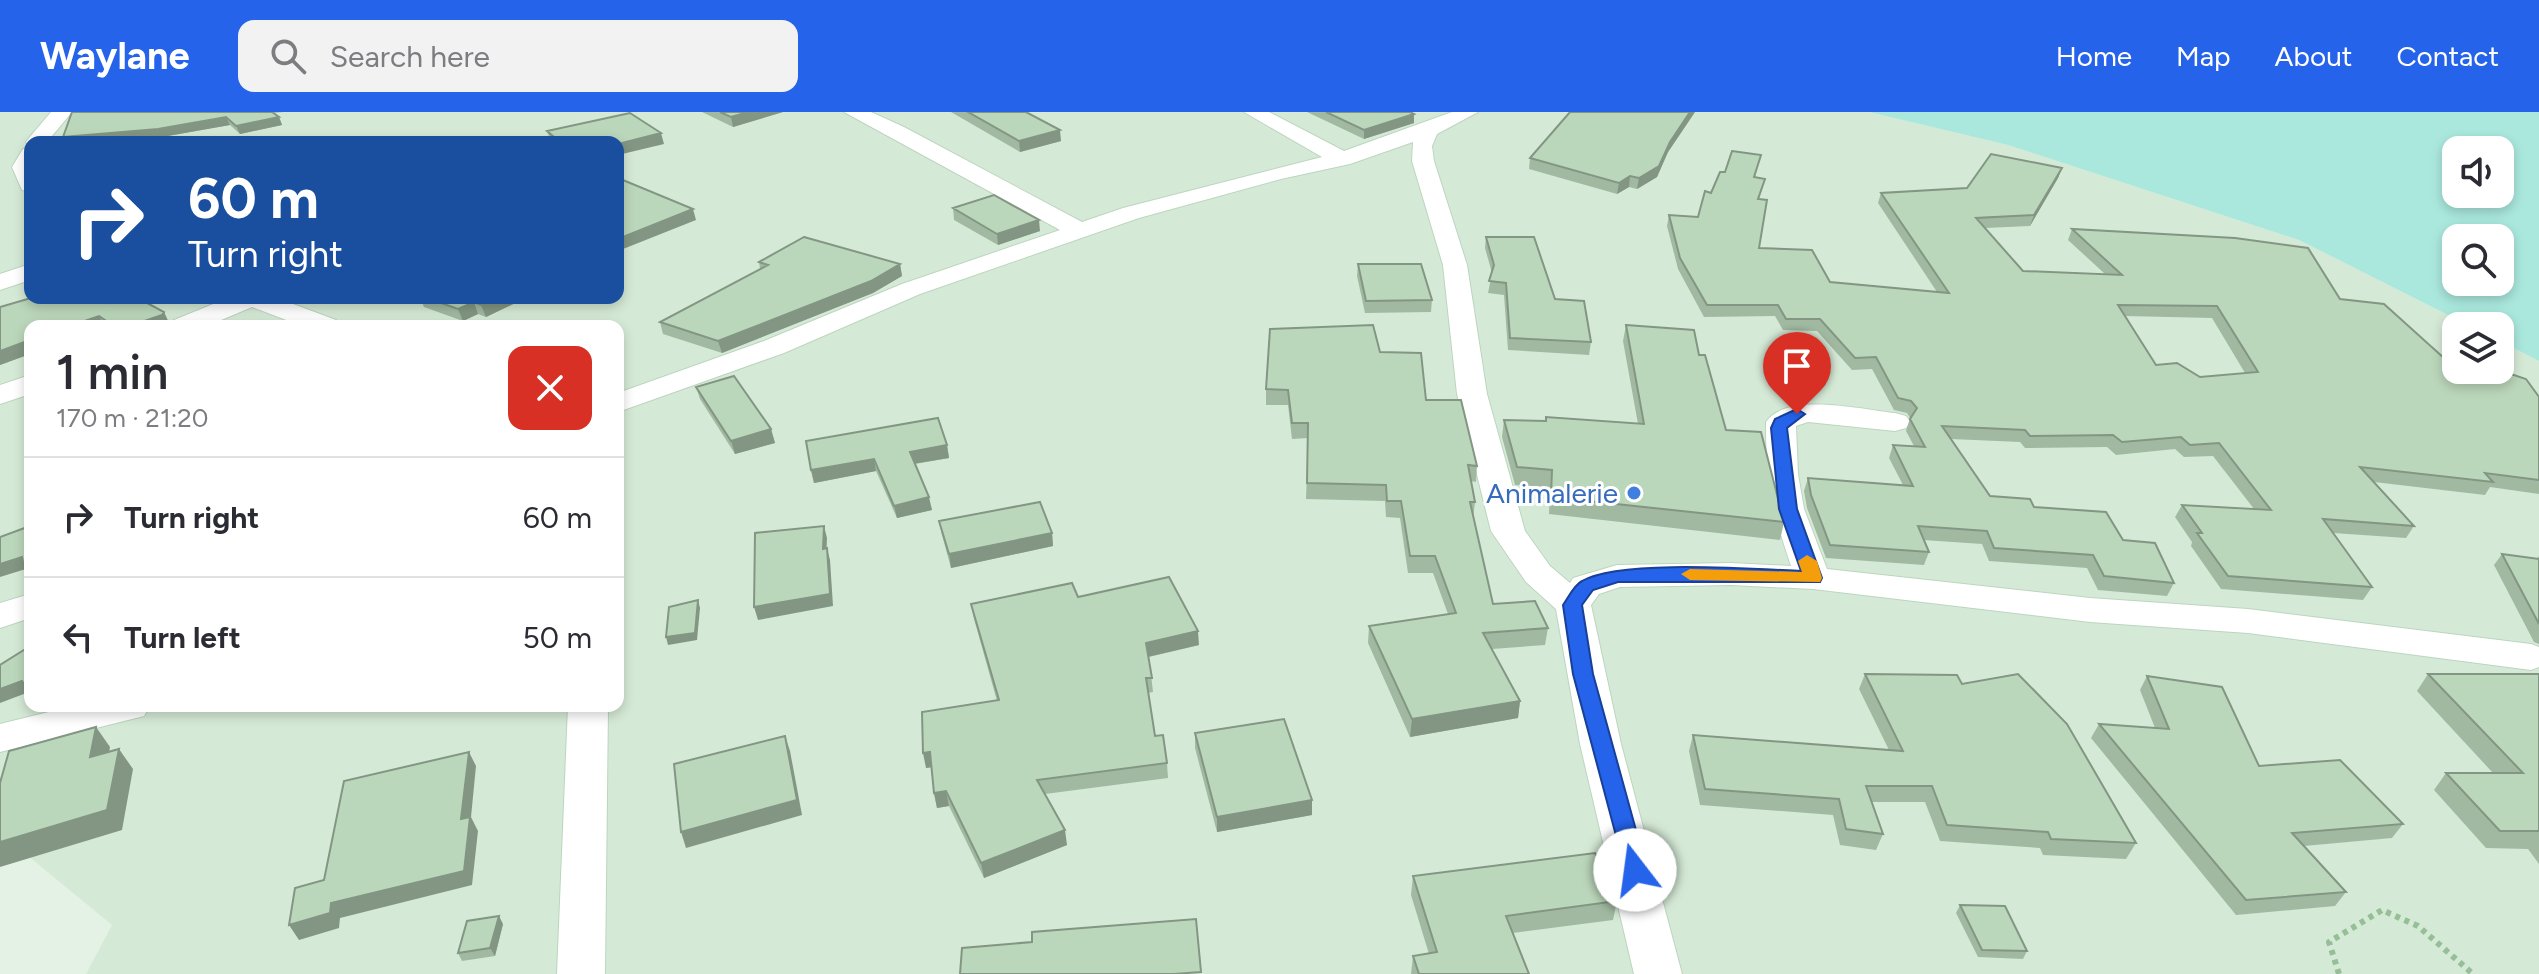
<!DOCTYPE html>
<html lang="en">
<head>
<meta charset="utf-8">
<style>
  body { margin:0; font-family:Figtree,sans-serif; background:#f2f2f3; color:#2b2b33; height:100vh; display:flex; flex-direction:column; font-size:30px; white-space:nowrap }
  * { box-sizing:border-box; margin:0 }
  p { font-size:26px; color:#7c7c81 }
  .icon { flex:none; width:44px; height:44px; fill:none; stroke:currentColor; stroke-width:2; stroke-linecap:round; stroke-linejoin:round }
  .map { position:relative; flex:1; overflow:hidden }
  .panel { position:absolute; left:24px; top:208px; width:600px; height:392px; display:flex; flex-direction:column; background:#fff; border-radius:16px; box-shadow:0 4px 12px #0003 }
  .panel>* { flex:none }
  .top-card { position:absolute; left:24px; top:24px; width:600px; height:168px; border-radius:16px; box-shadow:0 4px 12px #0003; background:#1a4fa0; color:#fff; overflow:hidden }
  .tools { position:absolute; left:2442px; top:24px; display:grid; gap:16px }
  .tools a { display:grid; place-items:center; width:72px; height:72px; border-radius:16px; background:#fff; box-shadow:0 4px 12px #0003; font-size:40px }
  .pin { position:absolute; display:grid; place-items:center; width:68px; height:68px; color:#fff; margin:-82px -34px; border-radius:50% 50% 50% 0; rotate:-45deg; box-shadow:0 0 8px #0007 }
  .pin .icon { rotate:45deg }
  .me { position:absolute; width:88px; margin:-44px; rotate:345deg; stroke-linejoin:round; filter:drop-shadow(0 0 6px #0008) }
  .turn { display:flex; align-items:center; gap:28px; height:168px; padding:0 32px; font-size:36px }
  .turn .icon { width:104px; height:104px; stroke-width:2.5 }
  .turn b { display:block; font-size:56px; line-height:68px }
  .round { display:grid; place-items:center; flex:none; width:84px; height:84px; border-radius:16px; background:#f2f2f3 }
  .head { display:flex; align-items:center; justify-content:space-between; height:136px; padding:0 32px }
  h1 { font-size:48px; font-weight:600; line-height:60px }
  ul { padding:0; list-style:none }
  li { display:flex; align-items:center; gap:24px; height:120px; padding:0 32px; border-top:2px solid #e1e1e2 }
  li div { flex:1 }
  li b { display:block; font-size:30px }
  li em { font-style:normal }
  header { display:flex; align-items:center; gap:48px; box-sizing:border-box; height:112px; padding:0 40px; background:#2563eb; color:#fff }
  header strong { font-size:38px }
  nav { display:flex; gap:44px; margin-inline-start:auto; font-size:28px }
  .search { width:560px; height:72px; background:#f2f2f3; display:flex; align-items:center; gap:20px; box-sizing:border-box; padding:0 28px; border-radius:16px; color:#7c7c81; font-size:30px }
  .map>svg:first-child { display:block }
</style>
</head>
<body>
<header>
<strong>Waylane</strong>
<div class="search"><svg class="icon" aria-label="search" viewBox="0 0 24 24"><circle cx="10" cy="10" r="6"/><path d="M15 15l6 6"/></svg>Search here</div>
<nav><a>Home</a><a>Map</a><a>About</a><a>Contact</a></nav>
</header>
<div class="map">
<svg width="2539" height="862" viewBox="0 0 2539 862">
  <rect width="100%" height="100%" fill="#e3f2e4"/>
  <path fill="#d5ead6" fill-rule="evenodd" d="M0,0h1869l139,33 291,95 171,86h-14v44h44v-29l39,20v613h-2453l26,-49 -112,-92zM30,30h588v156h-588zM30,214h588v380h-588z"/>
  <path fill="#aae8de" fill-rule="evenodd" d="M1869,0h670v249l-39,-20v-15h-30l-171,-86 -291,-95zM2456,38h44v44h-44zM2456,126h44v44h-44z"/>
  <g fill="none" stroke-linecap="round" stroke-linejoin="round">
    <defs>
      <path id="minor" d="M51,0h21l-25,30h-17v50l-8,-2 -10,-23 11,-18 7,-2 -4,-5 3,-4z
        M844,0h27l33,15 178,95 41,-14 199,-51 -78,-45h25l75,39 108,-39h26l-41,22 -5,12 2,15 33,104 20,129 38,137 25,35 20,17 3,-5 44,-13 114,-2 60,3c-19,-57 -25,-84 -25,-144 21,-31 97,-12 129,-9l11,3 4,6 -4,6 -11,3 -87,-9 -12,4 2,48 6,35 23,60 263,29 158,11 283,35 8,3v20l-8,3 -283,-37 -158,-11 -277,-33 -82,-4 -111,2 -21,7 -8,11 30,139 61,230h-48l-54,-230 -24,-135 -30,-27 -35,-51 -34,-137 -14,-129 -31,-104 1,-19 -63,22 -69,15 -142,39 -219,76 -136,59 -166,59v-19l146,-52 138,-57 158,-54z
        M30,152v16l-30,10v-16z
        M228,186h49l59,22 3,6h-37l-50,-19 -45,19h-36l3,-6z
        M30,263v19l-30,10v-19z
        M30,482v24l-30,10v-25z
        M73,594h77l-6,10 -144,36v-28z
        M568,594h40l-3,268h-48z"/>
    </defs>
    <use href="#minor" stroke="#bcd5be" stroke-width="2"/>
    <path stroke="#96bf98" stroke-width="6" stroke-dasharray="5 5" stroke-linecap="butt" d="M2339,862l-10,-32 53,-32 36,16 55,48"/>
    <use href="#minor" fill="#fff" fill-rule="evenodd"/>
  </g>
  <path fill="#a1b9a1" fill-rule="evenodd" d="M72,0h212l-10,1 5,4 3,8 -42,9 -10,-9 -68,12z
    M702,0h81l-50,15z
    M951,0h75l35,29 -41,11z
    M1307,0h103l4,2v9l-50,16z
    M1570,0h125l-27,40 -11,25 -20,12 -8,-2 -12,7 -88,-25 1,-11z
    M547,19l117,13 -46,-2h-67z
    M1761,43l-6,22 7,12 -3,10v49l71,34 107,10 -59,-89 3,-10 86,-5 95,-20 -4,10 -28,48 -45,2 38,43 82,3 -37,-34 4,-11 268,70 105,60 94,38v97l-49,-7 -5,8 -111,-13 40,44 -8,12 -73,-5 39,54 -9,13 -142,-11 -30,-43 1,-4 -17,-25 7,-12 72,4 -41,-53 -29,1 -9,-8 -59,6 -9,-8 -82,1 -5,-6 -69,-3 39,57 44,11 89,33 51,43 -7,13 -69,-6 -11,-22 -98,-7 -7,-17 -59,-4 6,12 -5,13 -98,-7 -19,-50 -3,-17 4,-13 95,7 -14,-27 4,-13 21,1 -8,-15 4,-13 -3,-5 -13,-3 -22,-41 -20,1 -35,-39 -34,-1 -8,-14 -71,1 -26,-48 -11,-43 2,-11 29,2 27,-45zM2125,204l87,2 33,55 -45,4 -44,-12z
    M953,96l87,23 -42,14 -44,-25z
    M1486,125l69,62 36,43 -2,13 -81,-5 -4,-55 -16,-2 4,-20 -7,-25z
    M759,150l141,2 2,12 -29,17 -151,60 -59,-19 -3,-12 100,-53z
    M1358,152l74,36 -1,12 -66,1 -8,-37z
    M31,186h72l6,5 13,-5h16l26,14 5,11 -1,3h-138v28l-30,11v-58z
    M420,186h106l-40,19 -8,-3 -15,7 -39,-14z
    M1626,213l73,30 27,75 58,92 -4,18 -231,-26 1,-27 -35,-2 -13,-48 2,-17 41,1 1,-4 92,7 -15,-83z
    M1380,240l46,48 51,66 -1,16 -5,-1 4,21 -2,16 20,86 55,24 -3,17 -53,4 28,52 -2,17 -108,19 -42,-94 1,-17 79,-12 -15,-41h-25l-8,-55 -14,-1 -1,-16 -79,-2 2,-61 -16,1 -4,-34h-22v-16z
    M696,275l75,42 4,14 -40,11 -35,-55z
    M947,333l2,13 -34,6 17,46 -35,8 -21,-47 -62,12 -3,-13z
    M939,409l113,12 1,13 -102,22 -9,-33z
    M2502,442l35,5 2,-3v88l-5,-2 -40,-77z
    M971,492l228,41 -50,12 4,35 -5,1 7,43 12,27 1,15 -123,16 22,51 -83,33 -35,-72 -12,2 -3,-15 -2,-26 -6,1 71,-67 -23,-82z
    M1865,562l97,10 174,159 -10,16 -83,-4 -3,-7 -100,-7 -15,-39h-53l11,32 -7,16 -36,-5 -7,-30 -133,-10 -11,-54 4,-16 196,15 -30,-61z
    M2428,562h111v190l-11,-15 -42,-1 -52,-58 12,-17h47l-76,-82z
    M2147,564l112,90 144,58 -11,14 -88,8 42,46 -11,14 -99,9 -145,-177 8,-14 56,4 -15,-38z
    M1195,621l117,82 -95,17 -22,-84z
    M1413,764l204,25 -4,19 -100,13 16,41h-118l2,-18 16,-2 -18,-59z
    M1960,793l67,46 -4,8 -45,-2 -22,-44z
    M503,812l-8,32 -33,5 -4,-8z"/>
  <path fill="#839683" d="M748,0h35l-50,15 -2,-10z
    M1690,0h5l-27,40 -11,25 -20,12 2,-11 31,-36z
    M1414,2v9l-50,16v-9z
    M226,5l4,8 -68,12 -60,5h-36l-3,-5z
    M279,5l3,8 -42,9 -4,-8z
    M1060,18l1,11 -41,11 -1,-11z
    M661,21l3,11 -46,11v-11z
    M2062,56l-4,10 -28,48 4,-11z
    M1630,64l-1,11 -12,7 2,-11z
    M693,97l3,11 -78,31v-12z
    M1039,108l1,11 -42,14 -1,-11z
    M900,152l2,12 -29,17 -151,60 -4,-12z
    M497,186h29l-40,19 -5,-12z
    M474,190l4,12 -15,7 -5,-12z
    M164,200l5,11 -1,3h-38z
    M99,204l6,10h-35z
    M30,228v14l-30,11v-14z
    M771,317l4,14 -40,11 -4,-13z
    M947,333l2,13 -37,6 -2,-12z
    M874,347l2,12 -62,12 -3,-13z
    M929,385l3,13 -35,8 -3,-12z
    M824,414l3,12 -1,23 -3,-12z
    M1052,421l1,13 -102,22 -2,-14z
    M827,436l3,12 3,46 -75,14 -4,-13z
    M22,445l7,11 -29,9v-13z
    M698,488l2,8 -3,32 -29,5 -2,-8z
    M1198,519l1,14 -52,12 -1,-14z
    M22,569l8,9v3l-1,-1 -29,11v-14z
    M1520,589l-2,17 -108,19 2,-18z
    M96,615l14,20 -5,30 -15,-20z
    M785,624l5,15 12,64 -116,33 -5,-16z
    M119,637l14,20 -11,61 -122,37v-25z
    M469,640l7,14 -5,51 7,14 -6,54 -132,33 -1,10 -40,12 -10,-15 42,-22 130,-84z
    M930,640l3,15 -7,1 -3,-15z
    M946,679l3,15 -12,2 -3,-15z
    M1312,688v15l-95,17v-15z
    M1065,718l2,15 -83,33 -3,-15z
    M499,804l4,8 -8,32 -5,-8z"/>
  <path fill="#bbd7bb" stroke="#839683" stroke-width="2" fill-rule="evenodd" d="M72,0h200l7,5 -43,9 -10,-9 -68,12 -95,8z
    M720,0h28l-17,5z
    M968,0h58l34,18 -41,11z
    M1326,0h84l4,2 -50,16z
    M1570,0h120l-20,30 -11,24 -20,12 -9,-2 -11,7 -89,-25z
    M630,1l31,20 -43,11v-2h-58l-13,-11z
    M1732,39l29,4 -7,22 11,2 -7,20 9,1 -8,48 53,2 18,32 119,11 -68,-100 86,-5 24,-34 71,14 -28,47 -58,3 47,53 99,4 -50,-46 163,9 73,10 32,51 44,5 61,55 11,-2v13h43l27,9 13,18v83l-54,-7 8,9 -133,-15 54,59 -91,-7 49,68 -144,-11 -31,-43h5l-20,-28 89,5 -52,-67 -29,2 -9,-8 -59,5 -9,-7 -83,1 -5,-6 -83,-4 48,70 40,3 4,8 72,5 17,28 32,3 19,40 -70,-7 -11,-21 -99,-7 -7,-17 -69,-5 11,26 -99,-7 -19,-50 -3,-17 105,8 -20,-41 32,2 -15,-28 7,-11 -6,-7 -13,-3 -22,-41 -21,1 -35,-39h-34l-8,-14h-71l-27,-47 -11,-43 29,2 7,-26 6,2 9,-21h5zM2118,193l99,1 41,66 -58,5 -23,-14 -21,2z
    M618,66l75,31 -75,30z
    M994,83l45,25 -42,14 -44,-26z
    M804,125l96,27 -29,17 -153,60 -58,-19 108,-57 -9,-3z
    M1486,125h48l21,62 29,2 7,41 -81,-4 -4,-55 -17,-2 5,-16z
    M1358,152h63l11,36 -66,1z
    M31,186h72l6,5 13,-5h16l26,14 -2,3 -32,11h-16l-15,-10 -29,10h-40v14l-30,11v-44z
    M427,186h70l-16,7 -7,-3 -16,7z
    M1373,213l7,27 41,1 5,47h35l16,66 -9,-1 7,37h-5l23,102 42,-3 13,27 -65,5 37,68 -108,18 -43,-93 87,-13 -21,-57h-25l-9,-55h-14l-1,-16 -79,-2 1,-60h-16l-4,-33 -22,-1 4,-60z
    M1626,213l68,5 5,25h6l21,75 35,2 23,90 -233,-25 1,-27 -35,-3 -13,-47 42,1v-4l98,7z
    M734,264l37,53 -40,12 -35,-54z
    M938,306l9,27 -37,7 19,45 -35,9 -20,-47 -63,11 -5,-29z
    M1040,390l12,31 -103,21 -10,-33z
    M30,414v68l-8,-37 -22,7v-27z
    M824,414l-1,23 4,-1 3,46 -76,13 1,-74z
    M2502,442l37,5v65z
    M1169,465l29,54 -52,12 6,35h-6l9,58 8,-1 4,28 -130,17 28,50 -84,33 -35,-72 -12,2 -4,-41 -7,1 -1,-41 77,-12 -28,-96 101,-21 6,14z
    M698,488l-3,33 -29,4 3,-30z
    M30,519v59h-2l-6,-9 -22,8v-24l27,-17 1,-16z
    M1865,562l92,1 5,9 56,-10 49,50 69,119 -85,-4 -3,-7 -101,-7 -15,-39h-66l17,48 -37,-5 -7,-30 -134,-10 -12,-54 210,16z
    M2428,562h111v157h-39l-54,-58h77z
    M2147,564l75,11 37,79 81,-6 63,64 -111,9 54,59 -100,8 -147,-176 70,5z
    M1284,607l28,81 -95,17 -22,-84z
    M96,615l-6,30 29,-8 -12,61 -107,32v-59l9,-32z
    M785,624l12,64 -116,32 -7,-68z
    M469,640l-8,67 9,-2 -6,54 -133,32 -1,10 -41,12 6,-37 29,-8 20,-99z
    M1595,741l22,48 -111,15 23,58h-110l-6,-18 24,-4 -24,-76z
    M1960,793l45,1 22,45 -45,-1z
    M499,804l-9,32 -32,5 9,-32z
    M1196,807l5,53 -27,2h-214l2,-26 70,-6v-10z"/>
  <path fill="#2563eb" stroke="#184099" stroke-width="2" d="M1797,297l8,5 -18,14 10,81 25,69 -2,4h-202l-25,8 -11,15 11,69 54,196 -4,7 -8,2 -8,-2 -54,-203 -10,-69c5,-7 11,-20 19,-24 37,-22 172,-12 219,-10l-22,-62 -8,-81 4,-9z"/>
  <path fill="#f59e0b" d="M1807,443l10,6 5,17 -2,4 -130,-2 -9,-6 9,-5 112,3 -4,-11z"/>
  <circle fill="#3f7fe0" stroke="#fff" stroke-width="3" cx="1634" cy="381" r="8"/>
  <g text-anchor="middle" stroke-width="6" stroke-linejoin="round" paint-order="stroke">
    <g font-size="28" fill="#366cbe" stroke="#fff" text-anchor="end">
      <text x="1618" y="391">Animalerie</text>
    </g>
  </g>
</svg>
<div class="tools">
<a><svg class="icon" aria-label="sound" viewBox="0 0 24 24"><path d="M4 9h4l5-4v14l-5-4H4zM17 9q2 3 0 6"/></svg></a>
<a><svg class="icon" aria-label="search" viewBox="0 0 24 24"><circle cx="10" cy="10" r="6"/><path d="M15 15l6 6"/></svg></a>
<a><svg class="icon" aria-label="layers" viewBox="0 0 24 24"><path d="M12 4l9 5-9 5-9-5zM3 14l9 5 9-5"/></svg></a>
</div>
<div class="pin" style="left:1797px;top:302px;background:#d93025"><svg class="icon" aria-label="arrive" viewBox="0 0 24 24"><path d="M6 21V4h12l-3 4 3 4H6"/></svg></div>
<svg class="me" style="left:1635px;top:758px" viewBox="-20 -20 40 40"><circle r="19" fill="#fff"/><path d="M0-13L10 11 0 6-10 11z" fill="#2563eb"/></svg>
<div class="top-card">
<div class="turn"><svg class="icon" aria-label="right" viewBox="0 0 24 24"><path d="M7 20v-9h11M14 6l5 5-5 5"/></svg><div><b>60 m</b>Turn right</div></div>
</div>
<section class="panel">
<div class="head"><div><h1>1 min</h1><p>170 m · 21:20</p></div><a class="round" style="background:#d93025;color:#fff"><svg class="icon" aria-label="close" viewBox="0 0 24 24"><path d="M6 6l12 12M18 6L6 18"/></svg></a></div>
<ul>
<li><svg class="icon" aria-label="right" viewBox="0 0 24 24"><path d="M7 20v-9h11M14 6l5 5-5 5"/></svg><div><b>Turn right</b></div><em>60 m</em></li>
<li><svg class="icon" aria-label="left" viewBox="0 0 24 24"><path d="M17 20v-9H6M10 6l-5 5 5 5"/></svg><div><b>Turn left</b></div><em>50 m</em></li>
</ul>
</section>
</div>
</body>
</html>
